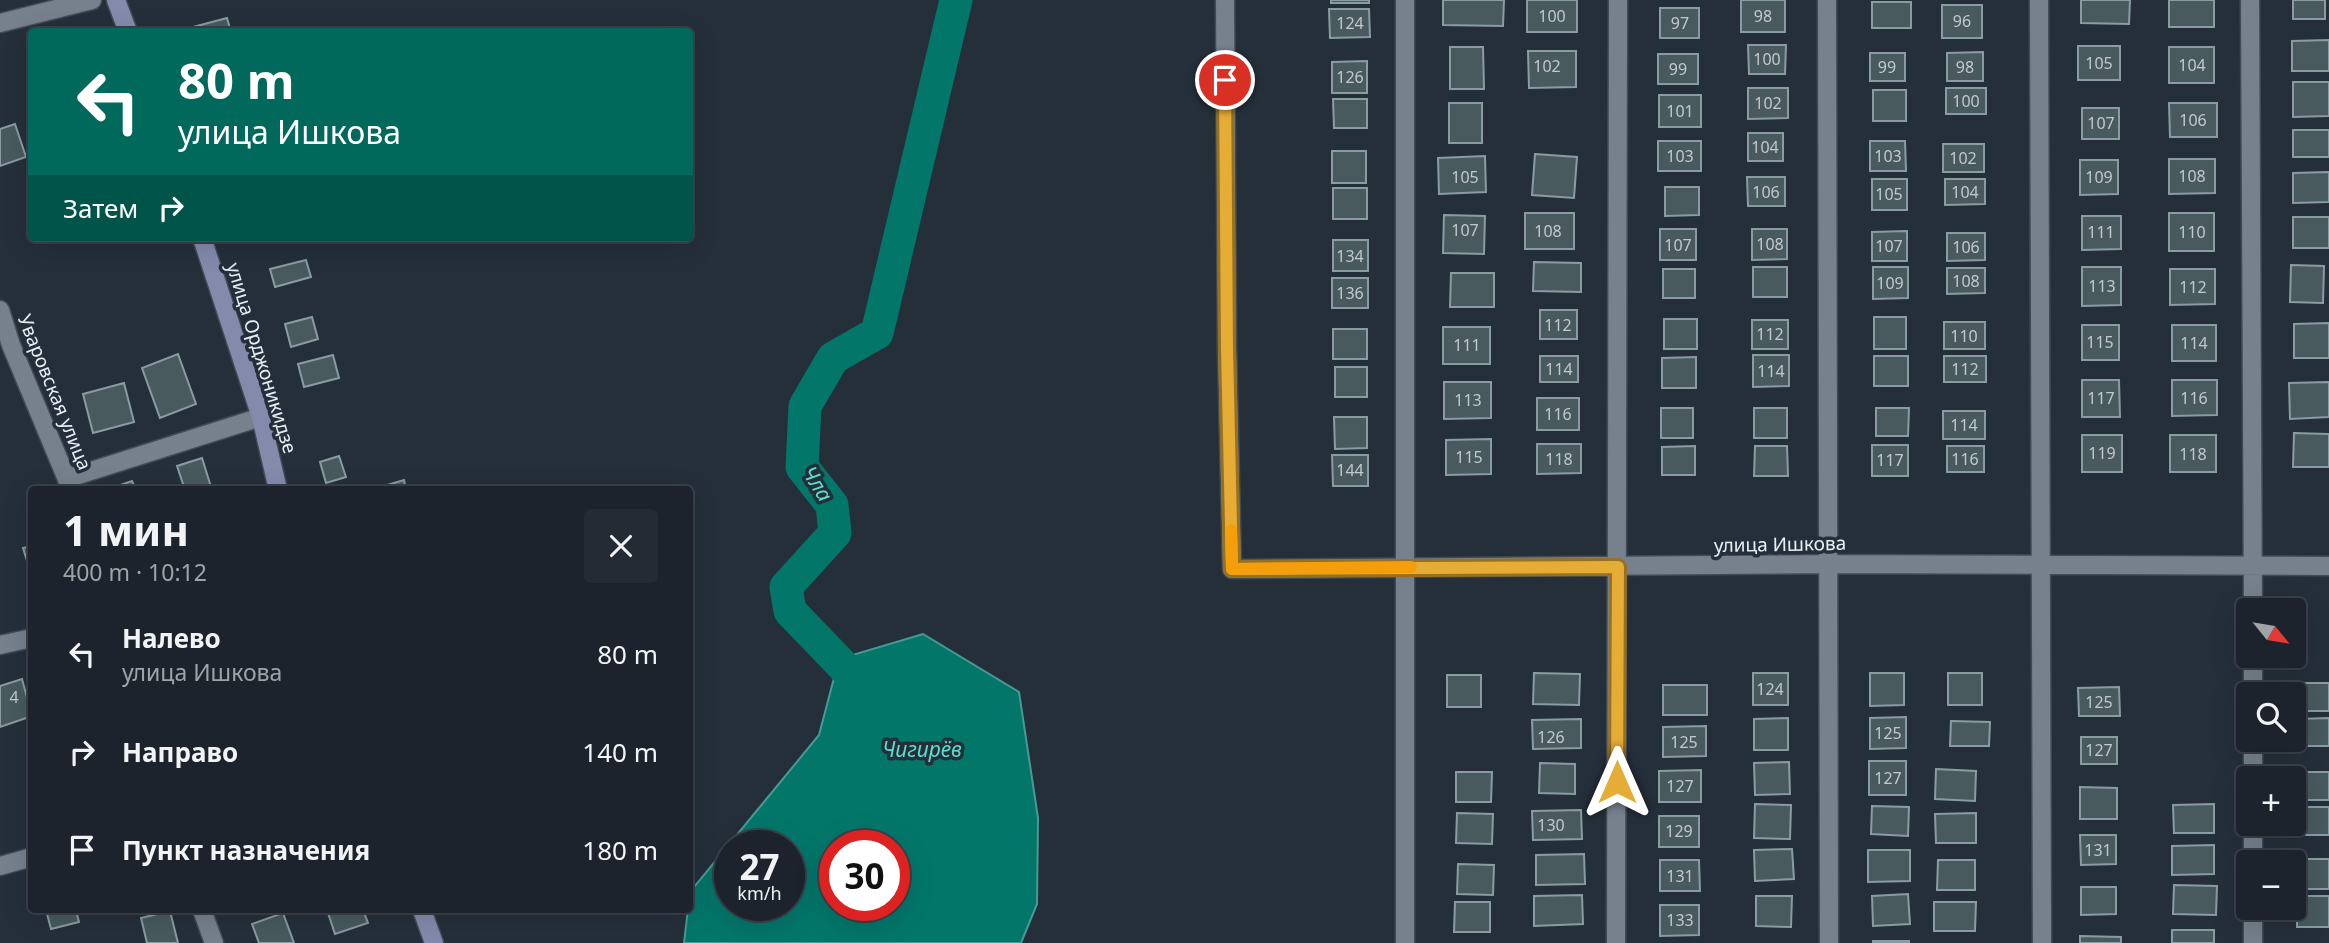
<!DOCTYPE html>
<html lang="ru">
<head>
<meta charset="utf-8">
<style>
  body { margin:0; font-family:"Noto Sans",sans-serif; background:#252b34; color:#f1f3f6; height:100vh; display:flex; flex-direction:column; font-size:26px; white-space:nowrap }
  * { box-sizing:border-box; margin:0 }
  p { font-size:23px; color:#a0a4a9 }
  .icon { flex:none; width:38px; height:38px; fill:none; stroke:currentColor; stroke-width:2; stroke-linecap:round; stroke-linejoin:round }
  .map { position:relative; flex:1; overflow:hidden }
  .panel { position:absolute; left:28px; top:486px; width:665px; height:427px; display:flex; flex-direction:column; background:#1c232c; border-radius:7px; box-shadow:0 7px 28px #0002,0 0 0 2px #3a4048 }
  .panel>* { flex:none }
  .banner { position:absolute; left:28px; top:28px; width:665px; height:214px; border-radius:7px; box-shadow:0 7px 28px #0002,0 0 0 2px #3a4048; background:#00695c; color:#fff; overflow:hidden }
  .needle { width:46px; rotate:120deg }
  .controls { position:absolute; left:2236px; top:598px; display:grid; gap:14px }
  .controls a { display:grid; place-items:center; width:70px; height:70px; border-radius:7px; background:#1c232c; box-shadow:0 7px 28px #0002,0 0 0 2px #3a4048; font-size:35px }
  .speed { position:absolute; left:714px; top:830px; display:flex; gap:14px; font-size:35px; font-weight:700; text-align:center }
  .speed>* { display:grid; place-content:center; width:91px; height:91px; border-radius:50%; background:#1c232c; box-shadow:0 7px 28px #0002,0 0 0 2px #3a4048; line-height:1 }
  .speed small { font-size:18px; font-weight:400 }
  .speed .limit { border:10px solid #d22; background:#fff; color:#111 }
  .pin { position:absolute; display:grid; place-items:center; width:60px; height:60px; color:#fff; margin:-30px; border:4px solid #fff; border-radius:50%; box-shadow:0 2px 7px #0007 }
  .me { position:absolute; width:77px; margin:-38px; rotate:0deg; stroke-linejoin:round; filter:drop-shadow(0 0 5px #0008) }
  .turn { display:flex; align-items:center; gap:24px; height:147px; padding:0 35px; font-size:32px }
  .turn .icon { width:91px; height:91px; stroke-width:2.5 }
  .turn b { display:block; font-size:49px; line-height:60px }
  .then { display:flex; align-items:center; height:66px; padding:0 35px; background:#0003; gap:14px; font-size:26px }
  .round { display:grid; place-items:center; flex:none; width:74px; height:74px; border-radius:7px; background:#252b34 }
  .head { display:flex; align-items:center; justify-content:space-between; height:119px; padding:0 35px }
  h1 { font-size:42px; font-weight:700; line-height:52px }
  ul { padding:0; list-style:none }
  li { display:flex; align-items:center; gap:21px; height:98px; padding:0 35px }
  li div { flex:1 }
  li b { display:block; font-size:26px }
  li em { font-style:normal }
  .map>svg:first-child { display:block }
</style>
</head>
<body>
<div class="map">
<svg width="2329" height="943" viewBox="0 0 2329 943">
  <rect width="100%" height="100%" fill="#252f3a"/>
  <path fill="#03766a" stroke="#489a94" stroke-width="2" fill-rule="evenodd" d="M923,634l96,58 19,126 -1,86 -16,39h-337l6,-51 129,-157 20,-76zM730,845h59v60h-59zM894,845v60h-59v-60z"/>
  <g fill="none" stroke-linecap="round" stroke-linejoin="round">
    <path stroke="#03766a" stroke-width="33" d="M868,692l-78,-81 -4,-24 49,-54 -3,-28 -30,-38 3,-61 28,-48 44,-25 79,-333"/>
  </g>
  <path fill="#485a5e" stroke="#889ca1" stroke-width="2" d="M1331,0h38v3h-38z
    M1443,0h61l-1,26 -60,-1z
    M1527,0h50v32h-50z
    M1741,0h44v32h-44z
    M2081,0h49l-1,24 -48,-1z
    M2169,0h45v27h-45z
    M2293,0h32v19h-32z
    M1872,2h39v26h-39z
    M1942,5h40v33h-40z
    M1660,8h39v30h-39z
    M1329,9h40l1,28 -40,1z
    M227,18l4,14h-37l-1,-5z
    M2329,40v31h-37v-30z
    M1748,45h38l-1,29h-36z
    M2078,46h42v34h-42z
    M1450,47h33l1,42h-34z
    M2169,47h45v36h-45z
    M1528,51h48v36l-47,1z
    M1983,52v29h-36v-28z
    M1870,53h35v28h-35z
    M1658,54h40v30h-40z
    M1367,61v32h-35v-31z
    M2293,82h36v34l-36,1z
    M1748,88h40v30l-40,1z
    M1946,88h40v26h-40z
    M1873,90h33v31h-33z
    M1659,95h42v32h-42z
    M1333,99h34v29h-33z
    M1449,103h33v40h-33z
    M2169,103h48v34h-47z
    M2082,108h37v31h-37z
    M15,124l11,33 -26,9v-37z
    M2293,130h36v27h-36z
    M1748,133h35v28h-35z
    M1658,141h43v30h-43z
    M1870,141h35l1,30h-36z
    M1943,144h41v28h-41z
    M1332,151h34v32h-34z
    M1535,154l42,3 -3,41 -42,-3z
    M1485,156l1,36 -47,2 -1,-36z
    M2169,159h46v34l-46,1z
    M2080,160h38v34l-38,1z
    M2329,172v30l-36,1v-30z
    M1747,177h38v29h-37z
    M1872,179h35v31h-35z
    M1945,179h40v25l-40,1z
    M1665,187h34v28l-34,1z
    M1333,188h34v31h-34z
    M1525,213h49v36h-49z
    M2169,213h45v38h-45z
    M1444,215l41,1 -1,38 -41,-1z
    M2082,216h39v33l-39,1z
    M2293,217h36v31h-36z
    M1660,229h36v31h-36z
    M1752,229h35v30l-35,1z
    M1907,231v30h-35v-29z
    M1947,233h38v27l-38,1z
    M1333,240h35v31h-35z
    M306,260l5,17 -36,10 -5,-18z
    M1534,262l47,1v29l-48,-1z
    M2291,265l33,1 -1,37 -33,-1z
    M1753,267h34v30h-34z
    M1873,267h35v31l-35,1z
    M2082,267h39v38l-39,1z
    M1947,268h38v25l-38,1z
    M1663,269h32v29h-32z
    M2170,269h45v35l-45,1z
    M1451,273h43v34h-44z
    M1332,278h36v30h-36z
    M1540,310h37v29h-37z
    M312,317l6,22 -27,8 -6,-23z
    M1874,317h32v32h-32z
    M1664,319h33v30h-33z
    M1752,320h36v29h-36z
    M1944,322h41v27h-41z
    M2329,323v35h-35v-34z
    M2082,325h37v35h-37z
    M2172,325h44v36h-44z
    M1443,327h47v37h-47z
    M1333,329h34v30h-34z
    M178,354l18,50 -36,14 -18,-50z
    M333,355l6,23 -35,9 -6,-23z
    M1753,355h36v31l-36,1z
    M1540,356h38v26h-38z
    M1874,356h34v30h-34z
    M1944,356h42v26h-42z
    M1696,357v31h-34v-30z
    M1335,367h32v30h-32z
    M2082,380h37l1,37h-38z
    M2172,380h45v35l-45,1z
    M1444,382h47v36l-47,1z
    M2329,382v35l-39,2 -1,-36z
    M124,383l10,39 -41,11 -10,-39z
    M1537,398h42v32h-42z
    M1661,408h32v30h-32z
    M1754,408h33v30h-33z
    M1876,408h33l-1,28h-32z
    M1943,411h42v28h-42z
    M1334,417h33v31l-32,1z
    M2294,433l35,1v33h-36z
    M2082,435h40v37h-40z
    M2170,435h46v37h-46z
    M1491,439v35l-45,1v-35z
    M1537,444h44v29l-44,1z
    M1872,445h36v31h-36z
    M1695,446v29h-33v-28z
    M1755,446h32l1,30h-34z
    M1947,446h37v26h-37z
    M1332,455h36v31h-35z
    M339,456l7,21 -20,6 -6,-21z
    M202,458l10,32h-27l-8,-24z
    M404,480l2,10h-21l-1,-4z
    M132,481l4,9h-30z
    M32,546v31l-9,-29z
    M1534,673l46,1 -1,31 -46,-1z
    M1753,673h35v32h-35z
    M1870,673h34v32l-34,1z
    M1948,673h34v32h-34z
    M1447,675h34v32h-34z
    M22,679l10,37 -32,11v-41z
    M2298,683h31v28h-31z
    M1663,685h44v30h-44z
    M2119,687l1,29h-41l-1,-28z
    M1906,717v31l-36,1v-31z
    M1788,718v32h-34v-31z
    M2329,718v28h-32v-27z
    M1581,719v29l-48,1 -1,-29z
    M1951,721l39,1 -1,24h-39z
    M1706,726v30l-43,1v-30z
    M2081,737h36v27h-36z
    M1869,761h37v34h-37z
    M1789,762l1,32 -35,1 -1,-32z
    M1540,763l35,1v30l-36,-1z
    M1936,769l40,2 -1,30 -40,-2z
    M1701,770v32h-42v-31z
    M1456,772h36l-1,30h-35z
    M2297,772h32v28h-32z
    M2080,787l37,1v31h-37z
    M1755,804l36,1 -1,34 -36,-1z
    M2214,804v29h-40l-1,-28z
    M1872,806l37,1 -1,29 -37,-2z
    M2297,807h32v28h-32z
    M1581,810l1,29 -49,1 -1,-29z
    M1457,813l36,1 -1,30 -36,-1z
    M1976,813v30h-40l-1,-29z
    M1659,816h40v31h-40z
    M2080,835h36v29l-35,1z
    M2214,845v29l-42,1v-29z
    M1792,849l2,30 -39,2 -1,-31z
    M1868,850h42v31l-42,1z
    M1584,854l1,30 -49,1v-30z
    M2298,859h31v30h-31z
    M1660,860h39l1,31h-40z
    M1938,860h37v30h-38z
    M1458,864l36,1 -1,30 -36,-1z
    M2174,885l43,1 -1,29 -43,-1z
    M2081,887h35v27l-35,1z
    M1908,894l2,30 -37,2 -1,-30z
    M1582,895l1,29 -49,2v-30z
    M1756,896h36l-1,31 -35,-1z
    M2297,896h32v31h-32z
    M1455,902h35v30h-36z
    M1934,902h42l-1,29h-41z
    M1660,905h39v30l-39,1z
    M46,910h30l3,12 -28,7z
    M327,910h36l5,13 -33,11z
    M170,911l8,32h-31l-6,-25z
    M283,913l11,30h-35l-7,-19z
    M2172,930h42v13h-42z
    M2080,936l41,1v6h-41z
    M1873,941h36v2h-36z"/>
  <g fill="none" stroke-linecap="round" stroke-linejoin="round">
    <defs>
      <path id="street" d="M1225,0l2,348 5,221 597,-5 500,2
        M1405,0v943
        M1827,0l2,943
        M2039,0l3,943
        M2250,0l3,611
        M0,23l92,-23
        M0,310l11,35 60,144
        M69,478l192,-61
        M0,645l32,-7
        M2253,656v39
        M2253,740v39
        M2253,824v39
        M0,866l32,-9
        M2253,908v35
        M202,910l12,33
        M1616,943l2,-943"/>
      <path id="secondary" d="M116,0l12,32
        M202,238l59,179 17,73
        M422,910l12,33"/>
    </defs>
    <use href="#street" stroke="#424b54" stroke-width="21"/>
    <use href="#secondary" stroke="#424b54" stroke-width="21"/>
    <use href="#street" stroke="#76818d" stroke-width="18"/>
    <use href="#secondary" stroke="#838aac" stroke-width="18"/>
  </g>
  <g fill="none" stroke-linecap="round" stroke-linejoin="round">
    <defs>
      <path id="route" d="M1225,80l2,268 5,221 386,-2 -1,215"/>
    </defs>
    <use href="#route" stroke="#967023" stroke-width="18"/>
    <use href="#route" stroke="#e6ad36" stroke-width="12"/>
    <path stroke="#f59e0b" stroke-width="12" d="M1231,530l1,39 179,-2"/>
  </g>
  <g text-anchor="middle" stroke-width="7" stroke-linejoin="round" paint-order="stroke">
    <g font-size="16" fill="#c0c9cf">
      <text x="1552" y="22">100</text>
      <text x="1763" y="22">98</text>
      <text x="1962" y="27">96</text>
      <text x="1350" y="29">124</text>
      <text x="1680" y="29">97</text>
      <text x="1767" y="65">100</text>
      <text x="2099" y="69">105</text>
      <text x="2192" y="71">104</text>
      <text x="1547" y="72">102</text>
      <text x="1887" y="73">99</text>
      <text x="1965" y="73">98</text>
      <text x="1678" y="75">99</text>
      <text x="1350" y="83">126</text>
      <text x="1966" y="107">100</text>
      <text x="1768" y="109">102</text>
      <text x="1680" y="117">101</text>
      <text x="2193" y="126">106</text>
      <text x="2101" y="129">107</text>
      <text x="1765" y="153">104</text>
      <text x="1680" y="162">103</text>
      <text x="1888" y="162">103</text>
      <text x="1963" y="164">102</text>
      <text x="2192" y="182">108</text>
      <text x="1465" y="183">105</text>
      <text x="2099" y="183">109</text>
      <text x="1766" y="198">106</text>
      <text x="1965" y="198">104</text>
      <text x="1889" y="200">105</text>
      <text x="1465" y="236">107</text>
      <text x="1548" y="237">108</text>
      <text x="2101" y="238">111</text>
      <text x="2192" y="238">110</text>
      <text x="1770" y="250">108</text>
      <text x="1678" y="251">107</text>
      <text x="1889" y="252">107</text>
      <text x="1966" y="253">106</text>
      <text x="1350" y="262">134</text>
      <text x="1966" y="287">108</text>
      <text x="1890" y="289">109</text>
      <text x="2102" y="292">113</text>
      <text x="2193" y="293">112</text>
      <text x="1350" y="299">136</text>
      <text x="1558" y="331">112</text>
      <text x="1770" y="340">112</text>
      <text x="1964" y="342">110</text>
      <text x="2100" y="348">115</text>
      <text x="2194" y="349">114</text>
      <text x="1467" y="351">111</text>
      <text x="1559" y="375">114</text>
      <text x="1965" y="375">112</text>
      <text x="1771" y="377">114</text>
      <text x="2101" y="404">117</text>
      <text x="2194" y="404">116</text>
      <text x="1468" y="406">113</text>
      <text x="1558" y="420">116</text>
      <text x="1964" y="431">114</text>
      <text x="2102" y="459">119</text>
      <text x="2193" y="460">118</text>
      <text x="1469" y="463">115</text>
      <text x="1559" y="465">118</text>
      <text x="1965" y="465">116</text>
      <text x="1890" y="466">117</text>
      <text x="1350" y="476">144</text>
      <text x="1770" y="695">124</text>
      <text x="14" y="703">4</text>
      <text x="2099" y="708">125</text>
      <text x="1888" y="739">125</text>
      <text x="1551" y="743">126</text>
      <text x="1684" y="748">125</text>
      <text x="2099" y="756">127</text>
      <text x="1888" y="784">127</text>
      <text x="1680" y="792">127</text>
      <text x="1551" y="831">130</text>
      <text x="1679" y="837">129</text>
      <text x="2098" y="856">131</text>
      <text x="1680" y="882">131</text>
      <text x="1680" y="926">133</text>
    </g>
    <g font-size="19" fill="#e8eef5" stroke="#252f3a">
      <text transform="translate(262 358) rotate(73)" y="7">улица Орджоникидзе</text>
      <text transform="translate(55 392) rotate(68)" y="7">Уваровская улица</text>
      <text transform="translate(1780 544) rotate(-1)" y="7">улица Ишкова</text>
    </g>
    <g font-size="21" font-style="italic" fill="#58dfcd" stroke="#252f3a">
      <text transform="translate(817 484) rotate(58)" y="7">Чла</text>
      <text x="922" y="757">Чигирёв</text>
    </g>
  </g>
</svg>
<div class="controls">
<a><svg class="needle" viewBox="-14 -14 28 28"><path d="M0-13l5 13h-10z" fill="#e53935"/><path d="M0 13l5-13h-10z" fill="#a0a4a9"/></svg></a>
<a><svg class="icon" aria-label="search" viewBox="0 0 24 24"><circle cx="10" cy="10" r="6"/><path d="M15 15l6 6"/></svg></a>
<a>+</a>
<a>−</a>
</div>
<div class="speed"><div>27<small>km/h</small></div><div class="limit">30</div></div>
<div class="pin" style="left:1225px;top:80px;background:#d93025"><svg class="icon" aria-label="arrive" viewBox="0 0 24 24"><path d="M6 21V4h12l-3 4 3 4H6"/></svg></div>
<svg class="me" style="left:1617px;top:782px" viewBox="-20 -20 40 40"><path d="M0-17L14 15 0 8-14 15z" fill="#e6ad36" stroke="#fff" stroke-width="4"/></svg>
<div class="banner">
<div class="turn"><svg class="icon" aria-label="left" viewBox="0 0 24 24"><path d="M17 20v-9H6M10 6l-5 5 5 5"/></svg><div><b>80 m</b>улица Ишкова</div></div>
<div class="then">Затем<svg class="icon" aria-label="right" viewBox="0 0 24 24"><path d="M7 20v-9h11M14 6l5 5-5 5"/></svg></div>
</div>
<section class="panel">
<div class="head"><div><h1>1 мин</h1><p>400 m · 10:12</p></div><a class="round"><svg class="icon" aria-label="close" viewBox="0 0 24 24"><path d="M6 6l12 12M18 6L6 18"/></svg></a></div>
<ul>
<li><svg class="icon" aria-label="left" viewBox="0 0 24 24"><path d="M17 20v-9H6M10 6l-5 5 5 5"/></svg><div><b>Налево</b><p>улица Ишкова</p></div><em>80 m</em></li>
<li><svg class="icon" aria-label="right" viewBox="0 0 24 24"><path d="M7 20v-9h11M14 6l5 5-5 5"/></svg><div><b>Направо</b></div><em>140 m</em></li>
<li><svg class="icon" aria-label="arrive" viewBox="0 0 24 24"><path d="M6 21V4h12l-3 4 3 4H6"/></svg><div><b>Пункт назначения</b></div><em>180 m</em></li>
</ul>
</section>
</div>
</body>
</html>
